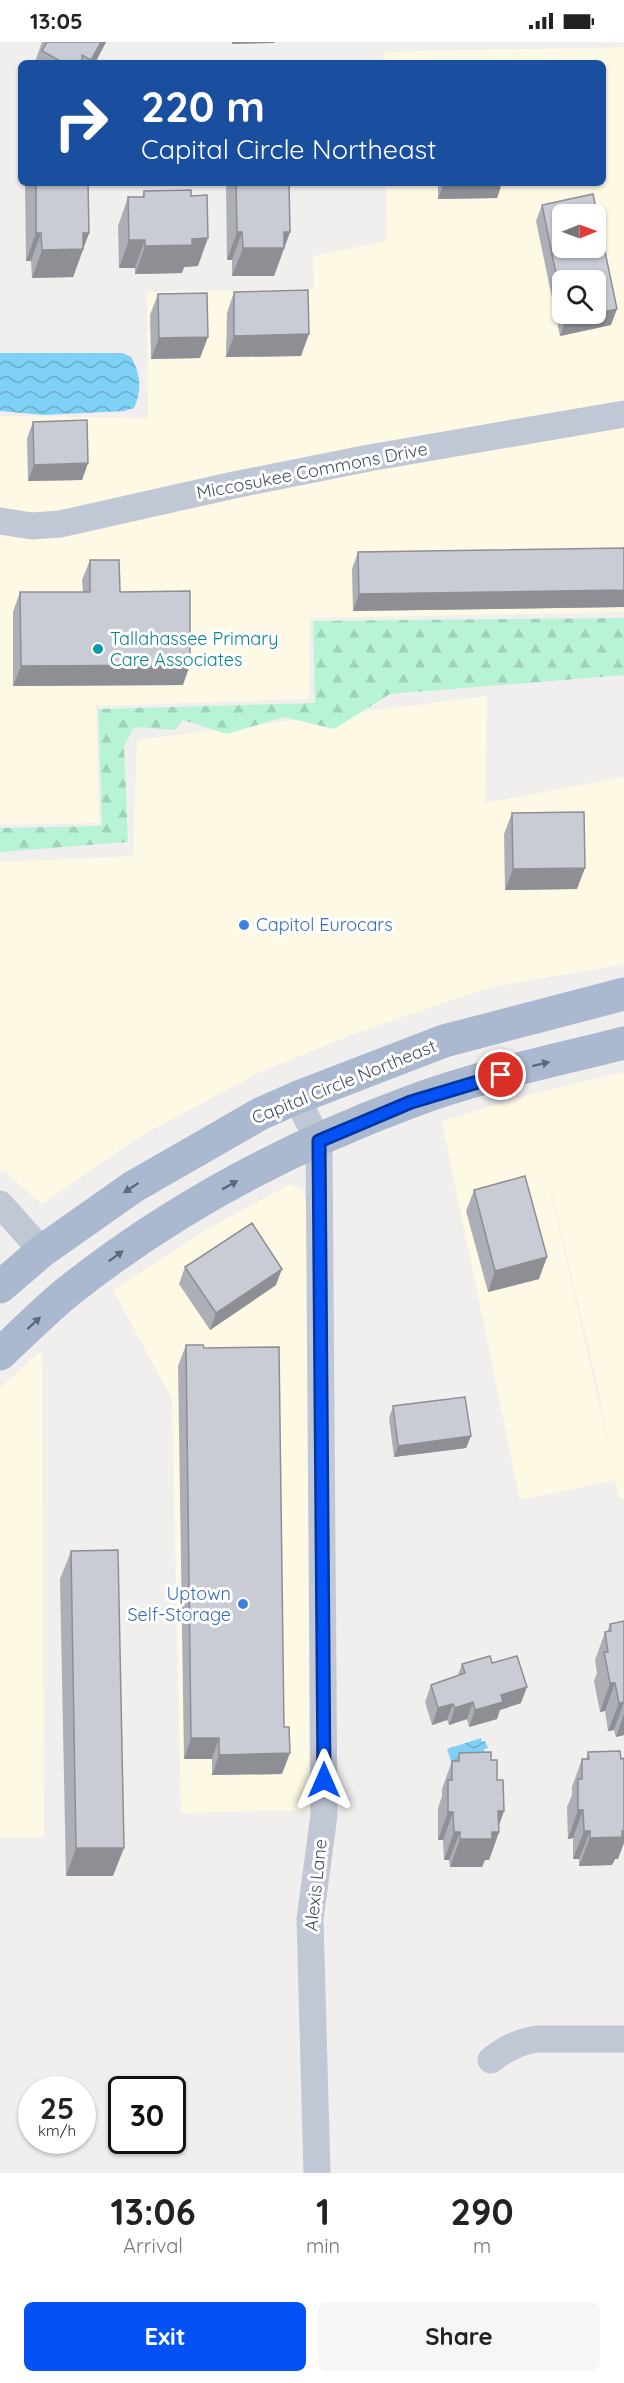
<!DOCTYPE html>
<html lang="en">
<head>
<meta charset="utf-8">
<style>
  body { margin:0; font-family:Quicksand,sans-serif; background:#f6f6f6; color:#222; height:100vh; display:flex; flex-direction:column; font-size:22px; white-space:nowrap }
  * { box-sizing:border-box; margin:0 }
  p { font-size:20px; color:#767676 }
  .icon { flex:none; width:33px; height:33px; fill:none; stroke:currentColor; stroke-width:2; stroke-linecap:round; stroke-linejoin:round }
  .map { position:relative; height:2131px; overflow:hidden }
  .details { display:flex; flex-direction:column; background:#fff; flex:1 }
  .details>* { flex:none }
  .top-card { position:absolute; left:18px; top:18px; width:588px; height:126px; border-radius:9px; box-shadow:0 2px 4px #0004; background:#1a4fa0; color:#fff; overflow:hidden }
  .needle { width:39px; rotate:89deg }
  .controls { position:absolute; left:552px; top:162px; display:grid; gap:12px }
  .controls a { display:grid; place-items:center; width:54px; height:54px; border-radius:9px; background:#fff; box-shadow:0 2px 4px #0004; font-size:30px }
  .speed { position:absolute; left:18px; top:2034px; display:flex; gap:12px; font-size:30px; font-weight:700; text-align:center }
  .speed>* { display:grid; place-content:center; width:78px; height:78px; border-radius:50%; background:#fff; box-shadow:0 2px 4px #0004; line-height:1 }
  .speed small { font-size:15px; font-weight:400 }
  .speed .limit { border:3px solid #111; border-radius:9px; background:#fff; color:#111 }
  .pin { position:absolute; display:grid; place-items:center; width:51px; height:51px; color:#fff; margin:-26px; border:3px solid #fff; border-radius:50%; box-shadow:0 2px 6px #0007 }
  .me { position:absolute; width:66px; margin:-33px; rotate:0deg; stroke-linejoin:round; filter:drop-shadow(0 0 4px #0008) }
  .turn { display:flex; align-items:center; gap:21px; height:126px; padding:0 24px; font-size:27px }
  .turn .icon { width:78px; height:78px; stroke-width:2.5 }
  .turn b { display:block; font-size:42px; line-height:51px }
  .eta { display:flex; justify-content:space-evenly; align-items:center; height:102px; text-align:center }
  .eta b { font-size:36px; font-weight:700; line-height:42px }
  .cta { display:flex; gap:12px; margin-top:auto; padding:12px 24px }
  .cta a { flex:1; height:69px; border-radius:9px; background:#0452f5; color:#fff; font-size:24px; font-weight:700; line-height:69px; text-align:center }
  .cta a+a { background:#f6f6f6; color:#222 }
  .status { display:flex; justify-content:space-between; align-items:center; height:42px; padding:0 30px; background:#fff; direction:ltr }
  .status svg { height:16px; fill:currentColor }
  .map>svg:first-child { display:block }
</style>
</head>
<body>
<div class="status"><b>13:05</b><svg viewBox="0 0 49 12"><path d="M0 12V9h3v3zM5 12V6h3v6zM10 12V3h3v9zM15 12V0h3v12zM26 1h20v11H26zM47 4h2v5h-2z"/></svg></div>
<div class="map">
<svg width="624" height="2131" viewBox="0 0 624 2131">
  <defs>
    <pattern id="forest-firs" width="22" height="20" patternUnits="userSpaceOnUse" patternTransform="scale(1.5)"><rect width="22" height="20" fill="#b7f4d5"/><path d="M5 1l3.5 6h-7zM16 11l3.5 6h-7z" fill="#9fd3b9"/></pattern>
    <pattern id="water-waves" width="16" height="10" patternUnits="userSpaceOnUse" patternTransform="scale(1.5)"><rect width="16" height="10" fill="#7ed0f6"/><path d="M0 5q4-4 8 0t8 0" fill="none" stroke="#69abca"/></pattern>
  </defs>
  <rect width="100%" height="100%" fill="#f1eeee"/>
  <path fill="#fef9e5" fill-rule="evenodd" d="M624,5v565l-314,6 -1,81 -213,7 3,117 -99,2v-409l148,2 -1,-126 167,-3 -1,-33 74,-15 -1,-58h217v-120h-220v-11zM562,172h34v34h-34zM562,238h34v34h-34z
    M487,654l-2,107 139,-26v187l-136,24 -132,45 -96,39 -118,63 -100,69 -38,-33 -4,1v-310l133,-6 4,-116z
    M624,1030v426l-5,1 -4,-19 -95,20 -78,-379 87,-26zM552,1151l45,191 12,64 -58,-255z
    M290,1142l13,7 6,20v599l-128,3 -9,-414 -59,-109 95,-61z
    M42,1308l2,487h-44v-449z"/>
  <path fill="url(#forest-firs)" d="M624,576v57l-234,19 -56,35 -50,-12 -57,17 -44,-14 -8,10 -41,-3 -10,19 4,96 -128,10v-24l102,-2 -4,-117 217,-6 -2,-82z"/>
  <path fill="url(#water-waves)" d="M0,311h123l8,4c10,17 11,33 3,51l-10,3 -80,4 -44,-4z
    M481,1696l1,4 3,-1 3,7 -4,1 1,4 -33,11 -5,-15z"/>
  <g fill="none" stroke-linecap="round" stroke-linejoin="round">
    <path stroke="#c0c8d5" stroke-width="27" d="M0,479l32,5 28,-2 174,-39 135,-27 255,-44
      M296,1056l23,43 5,674 -14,104 7,254
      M0,1162l42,47
      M491,2018c14,-11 27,-18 46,-21h87"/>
    <path stroke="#aab9d0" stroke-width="33" d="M0,1245l42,-36 91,-64 127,-73 36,-16 148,-57 180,-47
      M0,1312c23,-21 46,-45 70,-64 101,-80 219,-143 340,-188 69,-26 143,-41 214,-59"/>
  </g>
  <path fill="#adafb6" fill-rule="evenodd" d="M42,0h64l-11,21h-58l-2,-1z
    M25,141h63l1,50 -16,44 -41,1 -1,-17h-5z
    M226,141h63l1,49 -16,44h-42v-16h-5z
    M438,141h64l-5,15 -59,1z
    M144,149l54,75 -14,1 -2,6 -47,1v-6h-16l-1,-42 10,-29h14z
    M542,163l69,120 -51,11 -24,-115zM562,238l34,34h-34z
    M234,250l67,64 -75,1 1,-44z
    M158,252l42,64 -49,1 -1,-44z
    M33,380l55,41 -6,17 -54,1 -1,-43z
    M624,506v59l-271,4 -1,-42 6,-17z
    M90,518l30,32 63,93 -170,1v-74l7,-20h63l-1,-12z
    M512,771l65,76 -72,1 -1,-56z
    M474,1148l65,89 -51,13 -22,-81z
    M185,1225l91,18 -66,45 -31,-46z
    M186,1303l96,429 -70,1v-16h-28l-6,-393z
    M393,1364l78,30 -5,12 -72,9 -5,-39z
    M71,1509l42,325h-47l-6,-297z
    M624,1579v114l-8,2 -2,-7 -6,1 -3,-20 -5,1 -6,-31 3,-8 -2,-13 10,-28h2l3,-8z
    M492,1621l29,40 -21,7 -3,9 -28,8 -2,-8 -18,6 -2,-5 -15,5 -7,-23 6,-17 27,-10 4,-11z
    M588,1710l30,107h-3l-3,6 -33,1v-7h-6v-21l-5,1 -1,-32 5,-12v-8l10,-28h4z
    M459,1711l32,7 6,20 7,31 -5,14v7l-10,28h-4l-3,7h-32l-1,-7h-5l-1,-20h-5v-32l4,-12v-7l10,-28h4z"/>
  <path fill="#8d8f94" d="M101,0h5l-11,21h-5z
    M232,0h43l-1,1 -42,1z
    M444,141h58l-5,15 -59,1z
    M237,190h5l-10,28h-5z
    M284,190h6l-16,44h-42l11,-28z
    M36,191h5l-10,28h-5z
    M83,191h6l-16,44 -41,1 10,-28z
    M208,196l-10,28 -14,1 -2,6 -47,1 10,-28 47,-7z
    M129,198h16l-10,28h-16z
    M617,267l-6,16 -51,11 6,-16z
    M309,292l-8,22 -75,1 8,-21z
    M208,295l-8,21 -49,1 8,-21z
    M88,421l-6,17 -54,1 6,-16z
    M624,548v17l-271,4 6,-17z
    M190,623l-7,20 -170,1 8,-20z
    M585,826l-8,21 -72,1 8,-21z
    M547,1215l-8,22 -51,13 7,-21z
    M282,1227l-6,16 -66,45 6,-17z
    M471,1394l-5,12 -72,9 4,-11z
    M610,1641h5l-10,28 -5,1z
    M527,1645l-6,16 -21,7 -3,9 -28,8 6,-17 26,-15z
    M473,1660l-6,17 -18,6 6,-17z
    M624,1660l-10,28 -6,1 11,-28z
    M453,1662l-6,16 -15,5 6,-17z
    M624,1672v21l-8,2z
    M191,1696h28l-7,21h-28z
    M290,1711l-8,21 -70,1 7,-20z
    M578,1768h5l-10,28 -5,1z
    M498,1769h6l-8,21h3l-10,28h-4l-3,7h-32l10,-28z
    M448,1770h5l-10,28h-5z
    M624,1780v21l-6,16h-3l-3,6 -33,1 11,-28z
    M584,1789h6l-11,28h-6z
    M454,1790h6l-11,28h-5z
    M76,1806h48l-11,28h-47z"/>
  <path fill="#c9ccd4" stroke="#8d8f94" stroke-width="1.5" fill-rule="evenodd" d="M47,0h54l-10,18 -9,-5v8h-18l-22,-12z
    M36,141h52l1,50h-6v16l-41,1 -1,-17h-5z
    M236,141h53l1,49h-6v16h-41l-1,-16h-5z
    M191,148v6l16,-1 1,43 -16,1v6l-47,1v-6h-16l-1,-43h16v-6z
    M593,152l24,115 -51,11 -1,-6h31v-34h-34v23l-20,-98zM562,172h34v34h-34z
    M308,248l1,44 -75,2v-44z
    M207,251l1,44 -49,1 -1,-44z
    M87,378l1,43 -54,2 -1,-43z
    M624,506v42l-265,4 -1,-42z
    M90,518h29l1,32 70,-1v74l-169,1 -1,-74h70z
    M584,770l1,56 -72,1 -1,-56z
    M525,1134l22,81 -52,14 -21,-81z
    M252,1181l30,46 -66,44 -31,-46z
    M186,1303h17l1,3 75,-1 5,380h5l1,26 -71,2v-17h-28z
    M465,1355l6,39 -73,10 -5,-40z
    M118,1508l6,298h-48l-5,-297z
    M624,1579v81l-5,1 -4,-20h-5l-6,-31h4l-3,-20 6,-1 -1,-7z
    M490,1614l2,7 25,-7 10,31 -26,8 2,7 -28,8 -2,-8 -18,6 -2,-4 -15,4 -7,-23 34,-12 -3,-9z
    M620,1709l1,8 3,-1v73h-2v6l-32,1v-7h-6l-1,-21h-5v-31h4v-20h7l-1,-7z
    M491,1710v8h6v20h6l1,31h-6l1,21h-7v7h-32v-7h-6l-1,-20h-5v-32h4v-19h7v-8z"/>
  <defs><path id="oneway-solid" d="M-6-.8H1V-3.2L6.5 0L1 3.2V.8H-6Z" transform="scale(1.5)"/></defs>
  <g fill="#5e6a7a">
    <use href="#oneway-solid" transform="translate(541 1022) rotate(-14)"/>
    <use href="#oneway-solid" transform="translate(230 1143) rotate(-29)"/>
    <use href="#oneway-solid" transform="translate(131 1146) rotate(147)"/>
    <use href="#oneway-solid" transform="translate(116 1214) rotate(-36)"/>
    <use href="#oneway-solid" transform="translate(34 1281) rotate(-43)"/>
  </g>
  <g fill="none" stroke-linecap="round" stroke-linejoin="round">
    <defs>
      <path id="route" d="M324,1738l-5,-639 92,-39 90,-27"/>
    </defs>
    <use href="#route" stroke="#03359f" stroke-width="15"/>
    <use href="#route" stroke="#0452f5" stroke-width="10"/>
  </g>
  <circle fill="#0f9aa8" stroke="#fff" stroke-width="2" cx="98" cy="607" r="6"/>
  <g fill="#3f7fe0" stroke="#fff" stroke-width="2">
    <circle cx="244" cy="883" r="6"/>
    <circle cx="243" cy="1562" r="6"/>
  </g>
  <g text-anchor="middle" stroke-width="6" stroke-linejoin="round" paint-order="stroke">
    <g font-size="18" fill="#444f5e" stroke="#fff">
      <text transform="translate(312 429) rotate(-11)" y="6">Miccosukee Commons Drive</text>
      <text transform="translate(344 1040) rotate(-22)" y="6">Capital Circle Northeast</text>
      <text transform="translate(316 1843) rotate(-84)" y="6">Alexis Lane</text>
    </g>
    <g font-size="18" fill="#0d838f" stroke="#fff" text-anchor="start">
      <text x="110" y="603">Tallahassee Primary<tspan x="110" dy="21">Care Associates</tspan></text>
    </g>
    <g font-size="18" fill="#366cbe" stroke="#fff" text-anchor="start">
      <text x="256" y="889">Capitol Eurocars</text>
      <text x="231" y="1558" text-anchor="end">Uptown<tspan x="231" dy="21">Self-Storage</tspan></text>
    </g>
  </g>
</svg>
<div class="controls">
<a><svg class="needle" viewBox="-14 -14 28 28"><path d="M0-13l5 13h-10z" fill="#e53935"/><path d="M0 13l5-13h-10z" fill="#767676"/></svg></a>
<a><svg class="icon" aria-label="search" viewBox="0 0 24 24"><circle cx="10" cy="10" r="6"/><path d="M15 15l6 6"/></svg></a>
</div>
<div class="speed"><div>25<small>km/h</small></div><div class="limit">30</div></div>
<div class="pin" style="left:501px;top:1033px;background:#d93025"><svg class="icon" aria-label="arrive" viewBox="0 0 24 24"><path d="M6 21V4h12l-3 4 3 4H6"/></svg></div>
<svg class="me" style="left:324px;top:1738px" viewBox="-20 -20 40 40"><path d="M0-17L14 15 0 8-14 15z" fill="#0452f5" stroke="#fff" stroke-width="4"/></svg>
<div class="top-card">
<div class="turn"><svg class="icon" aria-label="right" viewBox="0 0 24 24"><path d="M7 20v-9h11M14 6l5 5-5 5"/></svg><div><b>220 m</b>Capital Circle Northeast</div></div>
</div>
</div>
<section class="details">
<div class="eta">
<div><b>13:06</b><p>Arrival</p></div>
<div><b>1</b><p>min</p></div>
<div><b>290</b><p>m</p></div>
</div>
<div class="cta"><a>Exit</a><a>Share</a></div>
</section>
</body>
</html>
